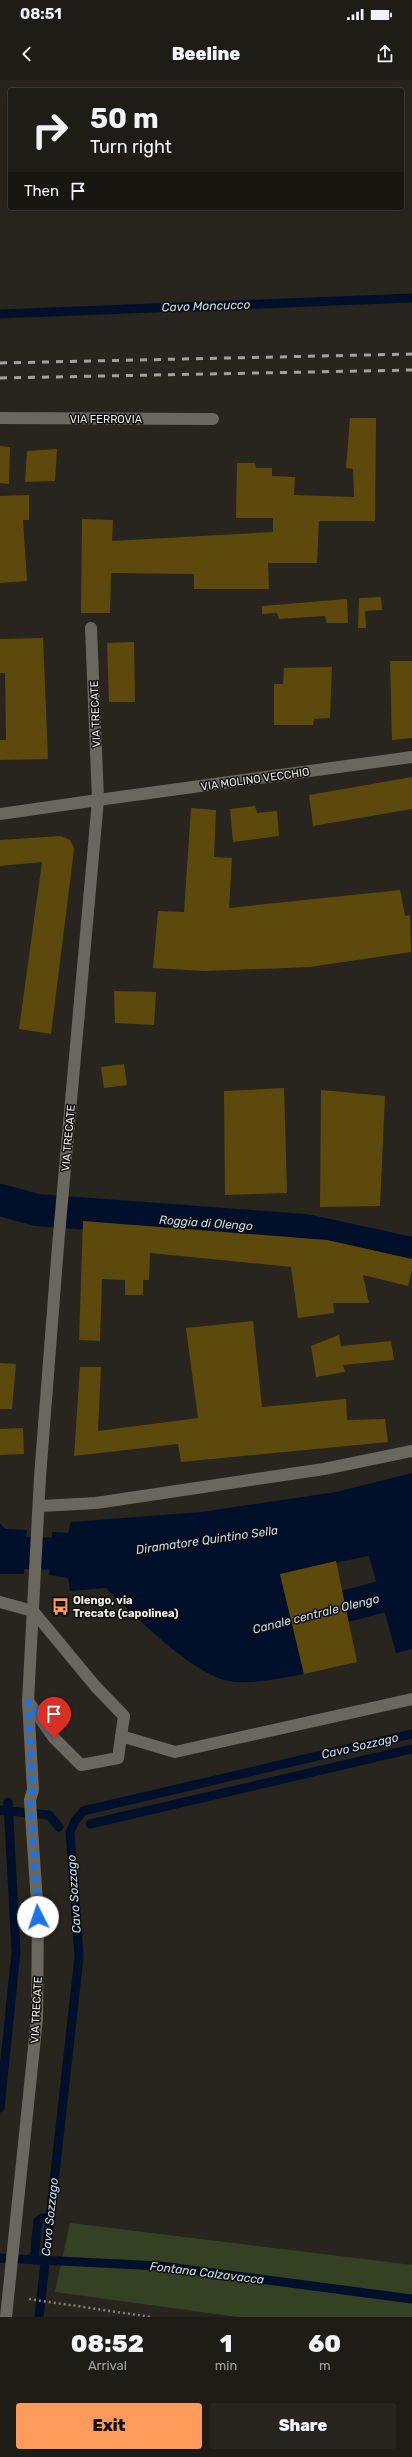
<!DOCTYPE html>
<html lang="en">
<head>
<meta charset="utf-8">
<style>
  body { margin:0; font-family:Rubik,sans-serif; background:#26251f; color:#f1f3f6; height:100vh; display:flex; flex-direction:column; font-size:15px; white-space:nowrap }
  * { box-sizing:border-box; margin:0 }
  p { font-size:13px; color:#a1a1a1 }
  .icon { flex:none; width:22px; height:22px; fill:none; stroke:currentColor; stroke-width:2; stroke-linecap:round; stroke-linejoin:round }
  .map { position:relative; height:2237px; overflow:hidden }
  .sheet { display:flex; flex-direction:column; background:#1e1c16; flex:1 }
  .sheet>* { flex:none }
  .guide { position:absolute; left:8px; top:8px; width:396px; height:122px; border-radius:4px; box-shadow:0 4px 16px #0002,0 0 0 1px #3c3a35; background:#1e1c16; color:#f1f3f6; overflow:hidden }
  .pin { position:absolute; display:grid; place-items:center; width:34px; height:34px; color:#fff; margin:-41px -17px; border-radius:50% 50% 50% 0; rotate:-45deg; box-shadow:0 0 4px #0007 }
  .pin .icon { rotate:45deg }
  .me { position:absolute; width:44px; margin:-22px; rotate:356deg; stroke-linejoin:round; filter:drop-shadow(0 0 3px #0008) }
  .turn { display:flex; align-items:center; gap:14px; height:84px; padding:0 16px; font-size:18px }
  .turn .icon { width:52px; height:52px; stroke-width:2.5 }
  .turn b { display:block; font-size:28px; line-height:34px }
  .then { display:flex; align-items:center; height:38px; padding:0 16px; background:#0003; gap:8px; font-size:15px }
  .eta { display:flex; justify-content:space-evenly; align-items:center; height:68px; text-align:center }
  .eta b { font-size:24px; font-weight:800; line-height:28px }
  .button { display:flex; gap:8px; margin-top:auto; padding:8px 16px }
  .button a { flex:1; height:46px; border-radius:4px; background:#ff9b5a; color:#111; font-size:16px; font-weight:800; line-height:46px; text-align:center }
  .button a+a { background:#26251f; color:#f1f3f6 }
  .status { display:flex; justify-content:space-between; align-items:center; height:28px; padding:0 20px; background:#1e1c16; direction:ltr }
  .status svg { height:11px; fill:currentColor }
  header { display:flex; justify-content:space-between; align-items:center; height:52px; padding:0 16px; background:#1e1c16; font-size:18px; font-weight:800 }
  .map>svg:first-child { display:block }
</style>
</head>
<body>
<div class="status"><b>08:51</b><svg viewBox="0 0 49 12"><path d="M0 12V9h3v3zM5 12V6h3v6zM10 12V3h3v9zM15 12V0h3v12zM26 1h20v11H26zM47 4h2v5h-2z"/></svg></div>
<header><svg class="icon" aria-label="back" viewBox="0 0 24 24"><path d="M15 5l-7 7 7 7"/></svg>Beeline<svg class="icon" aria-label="share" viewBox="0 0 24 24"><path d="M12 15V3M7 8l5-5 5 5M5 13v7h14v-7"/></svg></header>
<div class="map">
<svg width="412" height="2237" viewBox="0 0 412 2237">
  <rect width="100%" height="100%" fill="#28251e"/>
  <path fill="#344223" d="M70,2143l342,42v52h-174l-183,-25z"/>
  <path fill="#00102b" d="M412,1393v176l-16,4 -27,-97 -89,18 24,100c-25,4 -50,11 -75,7 -34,-5 -98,-68 -123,-93l-36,3 -2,-13 -19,-3 3,-43 16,1 3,-11 130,-10 135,-20z
    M0,1443l5,6 22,1 -3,44h-24z"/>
  <path fill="#28251e" d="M27,1450h2l-3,44h-2z
    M50,1451l2,1 -3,43h-2z"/>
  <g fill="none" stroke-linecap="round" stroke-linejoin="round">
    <path stroke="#00102b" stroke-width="9" d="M0,234l412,-16
      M0,1730l49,5 10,12
      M90,1744l322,-75
      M0,2028l16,-156 -8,-150
      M0,2178l160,8 252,33
      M34,2180l4,-39 4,-3h9
      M39,2237l40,-360 -9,-125 5,-11 8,-10 329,-77"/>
    <path stroke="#00102b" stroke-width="32" d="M0,1120l37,10 268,20 107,23
      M0,1472l95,3
      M303,1537l109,-28"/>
  </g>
  <path fill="#5d490b" d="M350,338h26l-1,103h-56l-2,42h-49l1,26h-75v-15l-83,-1 -1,40h-29l1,-94 31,1 -1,21 161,-9v-14h-37l1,-55h18l1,5h16v8l23,1 -1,18 60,2 -1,-28 -7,-1z
    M0,366l10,1 -1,37 -9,-1z
    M57,369l-2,32 -30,1 2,-31z
    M29,415v25h-6l4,61 -27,2v-87z
    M381,517l1,13 -17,1 1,17h-8l1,-30z
    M347,519l1,24h-21l-2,-7 -46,3 -2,-6 -15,1v-8z
    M43,558l5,121 -48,1v-20h6l-1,-67h-5v-34z
    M134,562l1,60h-26l-2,-59z
    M390,581h22v77l-20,2z
    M332,587l-2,51 -16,1 -1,6h-39v-41h9l1,-16z
    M412,697v32l-99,17 -4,-31z
    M255,726l2,7 20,-2 2,25 -46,6 -3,-33z
    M191,728l25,2 -2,47 18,1 -3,50 171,-18 5,26 5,-1 1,37 -101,15 -105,4 -52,-3 5,-57 26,1z
    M61,756l9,4 4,8 -1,10 -22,176 -32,-5 23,-167 -42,4v-26z
    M114,911l42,1 -2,33 -39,-2z
    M124,984l3,21 -23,3 -3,-21z
    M284,1008l3,105 -62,2 -1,-104z
    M321,1010l64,6 -5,110 -60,1z
    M83,1141l244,19 85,19v11l-4,16 -45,-11 6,28h-36l1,10 -36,5 -7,-51 -141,-14 -1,27h-6v15h-18v-15l-23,-1 -2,62 -21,-1z
    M253,1241l9,86 84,-8 1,21 38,-1 3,23 -207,20 -3,-18 -104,12 6,-89h21l-3,64 100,-13 -12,-90z
    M339,1255l2,11 50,-5 3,19 -51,5 2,7 -29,5 -5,-31z
    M0,1283l16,1 -4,45h-12z
    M23,1348l1,26 -24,1v-26z
    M336,1481l21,101 -53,12 -24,-100z"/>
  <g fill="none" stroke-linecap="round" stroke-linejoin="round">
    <path stroke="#83817b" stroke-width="2.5" stroke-dasharray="2 3" stroke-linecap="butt" d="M29,2219l122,18"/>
    <path stroke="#6a675f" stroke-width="12" d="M40,1426l56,-3 228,-34 88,-18
      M0,1522l33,9 63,76 28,29 -6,42 -37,7 -27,-27 -26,-37
      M121,1656l54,16 237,-53"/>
    <path stroke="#6a675f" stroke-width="12" d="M0,338l213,1
      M91,548l7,172 314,-43"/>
    <path stroke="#6a675f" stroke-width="12" d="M0,734l98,-14 -40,446 -18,231 -12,224 5,89 -3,10 8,117 -1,101 -31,299"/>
    <path stroke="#a3a19c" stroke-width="3" stroke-dasharray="7 7" stroke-linecap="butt" d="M0,283l412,-9
      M0,298l412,-8"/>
  </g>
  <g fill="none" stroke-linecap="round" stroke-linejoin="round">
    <path stroke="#1a73e8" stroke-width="7" stroke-dasharray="0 12.6" d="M38,1837l-8,-117 2,-10 -4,-88 26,36"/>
  </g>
  <defs>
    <symbol id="bus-bare" viewBox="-9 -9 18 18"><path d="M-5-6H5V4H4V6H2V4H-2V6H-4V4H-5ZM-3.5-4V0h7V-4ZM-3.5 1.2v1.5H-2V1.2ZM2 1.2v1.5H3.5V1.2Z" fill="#ff9b5a" stroke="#0f0e0b" stroke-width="2.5" paint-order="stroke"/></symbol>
  </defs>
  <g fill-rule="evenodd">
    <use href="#bus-bare" x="48" y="1514" width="25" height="25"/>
  </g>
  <g text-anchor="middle" stroke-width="3" stroke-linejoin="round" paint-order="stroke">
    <g font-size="11" fill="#eeece8" stroke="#0f0e0b">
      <text x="106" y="343">VIA FERROVIA</text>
      <text transform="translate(95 634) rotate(-92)" y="4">VIA TRECATE</text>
      <text transform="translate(255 699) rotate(-8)" y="4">VIA MOLINO VECCHIO</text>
      <text transform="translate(68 1058) rotate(-85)" y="4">VIA TRECATE</text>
      <text transform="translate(36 1930) rotate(-87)" y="4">VIA TRECATE</text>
    </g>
    <g font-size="11" font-weight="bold" fill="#eeece8" stroke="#0f0e0b" text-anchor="start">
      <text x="73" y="1524">Olengo, via<tspan x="73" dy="13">Trecate (capolinea)</tspan></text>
    </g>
    <g font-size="12" font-style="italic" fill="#c6ddf7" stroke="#0f0e0b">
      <text transform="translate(206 226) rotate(-2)" y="4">Cavo Moncucco</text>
      <text transform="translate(206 1143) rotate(4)" y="4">Roggia di Olengo</text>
      <text transform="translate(207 1460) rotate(-8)" y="4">Diramatore Quintino Sella</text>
      <text transform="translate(316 1534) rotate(-14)" y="4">Canale centrale Olengo</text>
      <text transform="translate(360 1666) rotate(-13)" y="4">Cavo Sozzago</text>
      <text transform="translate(74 1814) rotate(-94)" y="4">Cavo Sozzago</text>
      <text transform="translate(50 2137) rotate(-84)" y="4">Cavo Sozzago</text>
      <text transform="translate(207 2193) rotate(7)" y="4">Fontana Calzavacca</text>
    </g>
  </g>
</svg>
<div class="pin" style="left:54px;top:1658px;background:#d93025"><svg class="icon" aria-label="arrive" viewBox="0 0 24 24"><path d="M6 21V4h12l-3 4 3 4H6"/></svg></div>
<svg class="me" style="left:38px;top:1837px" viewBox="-20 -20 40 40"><circle r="19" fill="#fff"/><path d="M0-13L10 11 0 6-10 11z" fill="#1a73e8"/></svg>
<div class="guide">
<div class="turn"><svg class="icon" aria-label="right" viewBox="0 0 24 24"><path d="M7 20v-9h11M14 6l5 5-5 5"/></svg><div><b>50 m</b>Turn right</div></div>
<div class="then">Then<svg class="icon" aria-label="arrive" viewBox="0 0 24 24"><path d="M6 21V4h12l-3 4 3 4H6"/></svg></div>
</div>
</div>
<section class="sheet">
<div class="eta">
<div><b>08:52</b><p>Arrival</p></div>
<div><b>1</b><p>min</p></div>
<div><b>60</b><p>m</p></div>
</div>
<div class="button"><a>Exit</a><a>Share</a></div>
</section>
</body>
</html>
